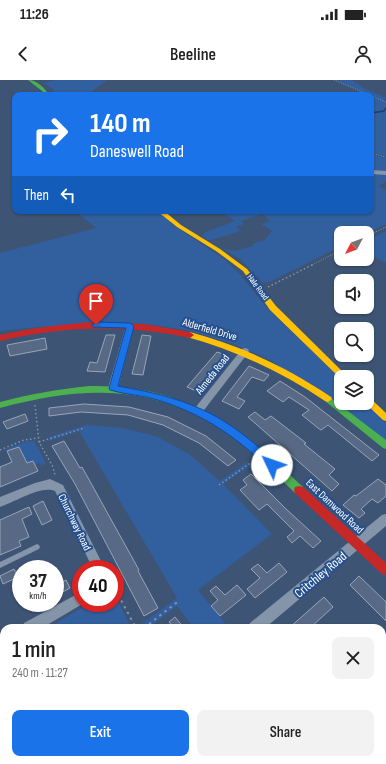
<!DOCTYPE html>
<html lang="en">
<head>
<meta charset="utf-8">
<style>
  body { margin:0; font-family:"Sofia Sans Condensed",sans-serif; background:#f2f2f2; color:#222; height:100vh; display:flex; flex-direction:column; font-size:15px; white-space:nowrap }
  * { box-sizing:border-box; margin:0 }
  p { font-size:13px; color:#767676 }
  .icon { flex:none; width:22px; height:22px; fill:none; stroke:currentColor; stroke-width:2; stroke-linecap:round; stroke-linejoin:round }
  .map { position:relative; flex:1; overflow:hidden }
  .drawer { position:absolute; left:0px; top:544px; width:386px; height:140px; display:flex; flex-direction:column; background:#fff; border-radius:12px 12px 0 0; box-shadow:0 1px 3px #0004 }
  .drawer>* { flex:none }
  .banner { position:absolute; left:12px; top:12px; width:362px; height:122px; border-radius:8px; box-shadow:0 1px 3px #0004; background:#1a73e8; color:#fff; overflow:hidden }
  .needle { width:26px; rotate:229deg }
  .controls { position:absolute; left:334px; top:146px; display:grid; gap:8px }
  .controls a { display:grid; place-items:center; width:40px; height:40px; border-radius:8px; background:#fff; box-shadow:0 1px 3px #0004; font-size:20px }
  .speed { position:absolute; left:12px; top:480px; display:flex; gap:8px; font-size:20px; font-weight:700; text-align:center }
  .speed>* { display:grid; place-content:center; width:52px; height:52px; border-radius:50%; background:#fff; box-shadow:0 1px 3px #0004; line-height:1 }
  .speed small { font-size:10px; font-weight:400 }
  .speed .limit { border:6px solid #d22; background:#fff; color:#111 }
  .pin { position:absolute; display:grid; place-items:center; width:34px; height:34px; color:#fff; margin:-41px -17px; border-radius:50% 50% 50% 0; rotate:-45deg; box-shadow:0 0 4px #0007 }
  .pin .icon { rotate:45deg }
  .me { position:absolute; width:44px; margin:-22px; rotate:312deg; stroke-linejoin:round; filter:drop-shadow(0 0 3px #0008) }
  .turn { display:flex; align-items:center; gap:14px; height:84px; padding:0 12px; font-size:18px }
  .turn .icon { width:52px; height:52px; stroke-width:2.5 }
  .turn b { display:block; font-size:28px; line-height:34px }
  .then { display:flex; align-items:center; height:38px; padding:0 12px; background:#0003; gap:8px; font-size:15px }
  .round { display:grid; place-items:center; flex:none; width:42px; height:42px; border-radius:8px; background:#f2f2f2 }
  .summary { display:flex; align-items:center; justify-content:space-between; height:68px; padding:0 12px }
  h1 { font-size:24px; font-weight:600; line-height:30px }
  .action { display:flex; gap:8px; margin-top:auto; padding:8px 12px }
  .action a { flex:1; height:46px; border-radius:8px; background:#1a73e8; color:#fff; font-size:16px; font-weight:600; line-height:46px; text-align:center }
  .action a+a { background:#f2f2f2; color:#222 }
  .status { display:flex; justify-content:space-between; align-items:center; height:28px; padding:0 20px; background:#fff; direction:ltr }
  .status svg { height:11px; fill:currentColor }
  header { display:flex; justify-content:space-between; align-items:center; height:52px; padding:0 12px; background:#fff; font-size:18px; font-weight:600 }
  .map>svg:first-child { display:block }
</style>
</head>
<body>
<div class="status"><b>11:26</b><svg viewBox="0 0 49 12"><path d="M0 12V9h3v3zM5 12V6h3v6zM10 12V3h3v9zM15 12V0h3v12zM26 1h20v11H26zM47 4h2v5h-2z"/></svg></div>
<header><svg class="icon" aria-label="back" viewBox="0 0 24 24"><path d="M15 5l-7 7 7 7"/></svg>Beeline<svg class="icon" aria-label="person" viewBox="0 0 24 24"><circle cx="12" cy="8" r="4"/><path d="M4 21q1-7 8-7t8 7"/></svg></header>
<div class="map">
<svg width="386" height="684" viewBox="0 0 386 684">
  <rect width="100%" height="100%" fill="#3d5475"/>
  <path fill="#325f9e" d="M56,0h51l-15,11v4h-37l-3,-7 -9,-5z
    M337,0h15l12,8 22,10 -2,2 2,1v55l-15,-4v-46l1,-4 -1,-1v-6l-13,-1 2,-4 -15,-5z
    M371,74l15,4v14l-15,-1z
    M371,93l15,1v8l-8,4 8,4v34l-19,9h-26v13l-69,35 -9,2 -23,-24 -16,-10 12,2 16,-5 2,-3 11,-3 7,-9 -11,-7 9,-3 -8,-7 -21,7 3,3 -8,3 5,4 -29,9h-4l-6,-4 3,-2 -2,-1 32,-12 -14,-10h150z
    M75,131h84l14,14 51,34 13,12 31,38 73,70v24h25l20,20v18l-116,-81 -39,-17 -40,-12 -38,-6 -24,-2 -89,4 -40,4v-78l96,-25z
    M386,151v32l-19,-10v-12z
    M86,345l37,3 33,8 33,18 31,27 27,-19 4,3 -28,19 49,50 -74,56 31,38h-35l-17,-22 -29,22h-6l-2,-3 37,-27 -98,-167 -30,10v-4z
    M34,361l12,22 -4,3 -2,-3 -5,2 -3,-4 -7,3 -6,-17 -12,4 -1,-2 18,-7z
    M115,515l16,33h-16l-3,-4 -5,4h-59l42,-25h25z"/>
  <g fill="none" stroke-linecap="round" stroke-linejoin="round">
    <path stroke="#1d3e6e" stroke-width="1.5" d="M371,33l13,-2 2,-3"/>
  </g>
  <path fill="#576984" stroke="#98a5b8" d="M106,255h9l-10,37 -18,-1 3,-9 7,1z
    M142,255l9,1 -8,39 -11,-1z
    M45,258l2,11 -37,7 -3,-11z
    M217,272l9,3 -30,36 -9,-4z
    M249,286l20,9 -5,6 -12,-4 -15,20 8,4 -6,8 -17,-8z
    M280,301l25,16 74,58 -7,6 -44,-36 -7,5 -3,-2 -16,-13 7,-5 -20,-13 -6,5 -16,-11z
    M84,324l45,3 39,10 38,19 30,24 -8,6 -29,-23 -36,-18 -35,-10 -47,-3 -32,4v-8z
    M255,332l10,8 6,-4 35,27 -2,1 31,25 -6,6 10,9 -7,7 -84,-74z
    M25,334l3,7 -21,8 -4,-7z
    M64,361l16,27 2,-1 57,103 -1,1 20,37 -14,8 -69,-132 -23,-38z
    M19,367l8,16 6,-2 5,10 -38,16v-20l12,-5 -5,-11z
    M251,394l35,35 35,32 -8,7 -13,-12 -8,7 -5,-6 7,-6 -27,-27 -8,6 -19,-20 7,-5 -4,-5z
    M378,399l8,6v11l-8,7 -6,-4 -11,10 4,4 -6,5 -16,-13 11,-10 2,1z
    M43,421l9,19 -10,5 -9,-19z
    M29,427l3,7 -10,5 7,18 -10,4 2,5 -21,9v-35z
    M279,483l8,9 -32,26 -8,-9 13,-11 -9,-9 7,-5 9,9z
    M14,489l4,8 -15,7 -3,-8z
    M359,496l27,26v19l-36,-36z
    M66,500l4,8 -9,5 -4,-8z
    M237,505l9,10 -26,21 -9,-10 7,-6 -8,-9 6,-5 9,9z
    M324,517l9,10 -23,21h-21z
    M175,537l9,11h-10l-5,-6z"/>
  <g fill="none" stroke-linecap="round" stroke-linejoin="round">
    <path stroke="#8494a9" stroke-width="1" stroke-dasharray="1 1.5" stroke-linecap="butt" d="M334,0l36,15
      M371,16l15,6
      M371,73l15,4
      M367,156l19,-9
      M312,185l29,-15"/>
    <path stroke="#8494a9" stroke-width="1.5" stroke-dasharray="1.5 2.5" stroke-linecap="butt" d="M268,207l46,-23
      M35,325l4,37 14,25 2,8
      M39,362l45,-14
      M0,370l24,-10 14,-2
      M219,405l33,-23"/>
    <path stroke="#8494a9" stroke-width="2" stroke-dasharray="2.5 4" stroke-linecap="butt" d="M115,509l21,39
      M144,548l36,-28"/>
    <path fill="#8494a9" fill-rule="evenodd" d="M37,464l2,1 1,2 -1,2 -39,19v-6z"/>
    <path fill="#8494a9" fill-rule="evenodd" d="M371,90l15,1v4l-15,-1z
      M130,243l4,3 -16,62 -5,3 -5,-3 18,-62z
      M245,268l3,1 1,2 -1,2 -47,61h-6l-2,-3 2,-3 47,-59z
      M50,399l13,6 42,84h-12l-38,-78c-14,-6 -40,11 -55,16v-10l35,-14z
      M386,434v12l-121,102h-17l2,-5 132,-108z
      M81,512v11h3l-42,25h-20l2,-5z
      M4,555v14l-4,2v-14z
      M0,602l4,2v22l-4,-2z
      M382,630l4,1v18l-4,-1z
      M386,665v18l-5,1 -4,-2 -1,-2h6v-13z
      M22,680h16l2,4h-16z
      M83,680h19l-2,4h-19z
      M292,680h17l-2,4h-17z"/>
    <path fill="#4caf50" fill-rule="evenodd" d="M28,0c9,0 17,8 21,15h-4l-3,-4z
      M89,306c20,0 39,1 58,5 63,13 110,53 156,96l1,3 -1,3 -4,1 -4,-1c-21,-21 -43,-43 -68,-60 -75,-50 -143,-47 -227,-25v-6c30,-8 59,-13 89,-16z
      M328,316l58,44v9l-3,-1 -58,-47 -1,-2 1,-2z"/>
    <path fill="#ffc107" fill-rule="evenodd" d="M157,131h7l17,14 39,24 27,20 29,37 72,71h-7v2l-71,-69 -27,-39 -27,-20 -39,-24z
      M190,252c51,14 97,35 141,65l1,2 -4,3 -3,-1c-43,-29 -88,-50 -138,-64l-1,-2 1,-2z
      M367,317l3,1 16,15v8l-3,-1 -18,-17h2z"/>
    <path fill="#c62828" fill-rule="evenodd" d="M95,242l48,2 47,8 4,3 -4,3c-64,-14 -126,-12 -190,3v-6c32,-7 63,-11 95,-13z
      M299,406l4,1 83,76v12l-4,-1 -87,-81 -1,-3 1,-3z"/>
  </g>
  <path fill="#1a73e8" stroke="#114b97" d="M96,242l34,1 4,3 -16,60c28,5 57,11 83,23 28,12 52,33 75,53l1,3 -1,3h-7c-36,-33 -64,-53 -111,-68 -15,-5 -32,-5 -48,-10l-1,-2 17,-60 -33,-1 -1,-2z"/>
  <g text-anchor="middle" stroke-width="4" stroke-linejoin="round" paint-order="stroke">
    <g font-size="9" fill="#fff" stroke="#25508d">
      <text transform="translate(258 207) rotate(53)" y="3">Hale Road</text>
    </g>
    <g font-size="11" fill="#fff" stroke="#25508d">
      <text transform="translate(210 249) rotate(16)" y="4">Alderfield Drive</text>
      <text transform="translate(212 294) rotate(-52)" y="4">Almeda Road</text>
      <text transform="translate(335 426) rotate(43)" y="4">East Damwood Road</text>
      <text transform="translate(75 442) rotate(64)" y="4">Churchway Road</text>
    </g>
    <g font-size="13" fill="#fff" stroke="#25508d">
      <text transform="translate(320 494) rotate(-40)" y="5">Critchley Road</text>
    </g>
  </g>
</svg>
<div class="controls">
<a><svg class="needle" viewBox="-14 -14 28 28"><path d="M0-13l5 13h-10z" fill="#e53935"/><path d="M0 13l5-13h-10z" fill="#767676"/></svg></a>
<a><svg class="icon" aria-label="sound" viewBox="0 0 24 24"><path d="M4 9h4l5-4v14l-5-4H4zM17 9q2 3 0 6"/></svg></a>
<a><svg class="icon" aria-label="search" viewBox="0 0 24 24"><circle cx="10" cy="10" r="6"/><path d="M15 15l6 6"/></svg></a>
<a><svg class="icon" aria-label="layers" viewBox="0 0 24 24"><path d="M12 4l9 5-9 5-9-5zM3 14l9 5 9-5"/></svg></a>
</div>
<div class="speed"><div>37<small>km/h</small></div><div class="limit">40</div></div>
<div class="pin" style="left:96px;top:245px;background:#d93025"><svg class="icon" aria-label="arrive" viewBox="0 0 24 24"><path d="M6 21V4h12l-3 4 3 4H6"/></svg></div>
<svg class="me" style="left:272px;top:385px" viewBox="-20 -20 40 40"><circle r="19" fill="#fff"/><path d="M0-13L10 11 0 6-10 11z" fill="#1a73e8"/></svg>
<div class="banner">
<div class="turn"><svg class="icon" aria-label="right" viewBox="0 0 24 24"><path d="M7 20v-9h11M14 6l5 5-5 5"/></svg><div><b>140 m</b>Daneswell Road</div></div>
<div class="then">Then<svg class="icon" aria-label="left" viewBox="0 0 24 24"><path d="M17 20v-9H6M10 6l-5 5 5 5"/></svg></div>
</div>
<section class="drawer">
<div class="summary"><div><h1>1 min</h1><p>240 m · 11:27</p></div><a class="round"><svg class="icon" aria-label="close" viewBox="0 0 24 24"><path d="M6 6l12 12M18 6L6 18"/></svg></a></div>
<div class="action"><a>Exit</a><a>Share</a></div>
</section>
</div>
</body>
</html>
